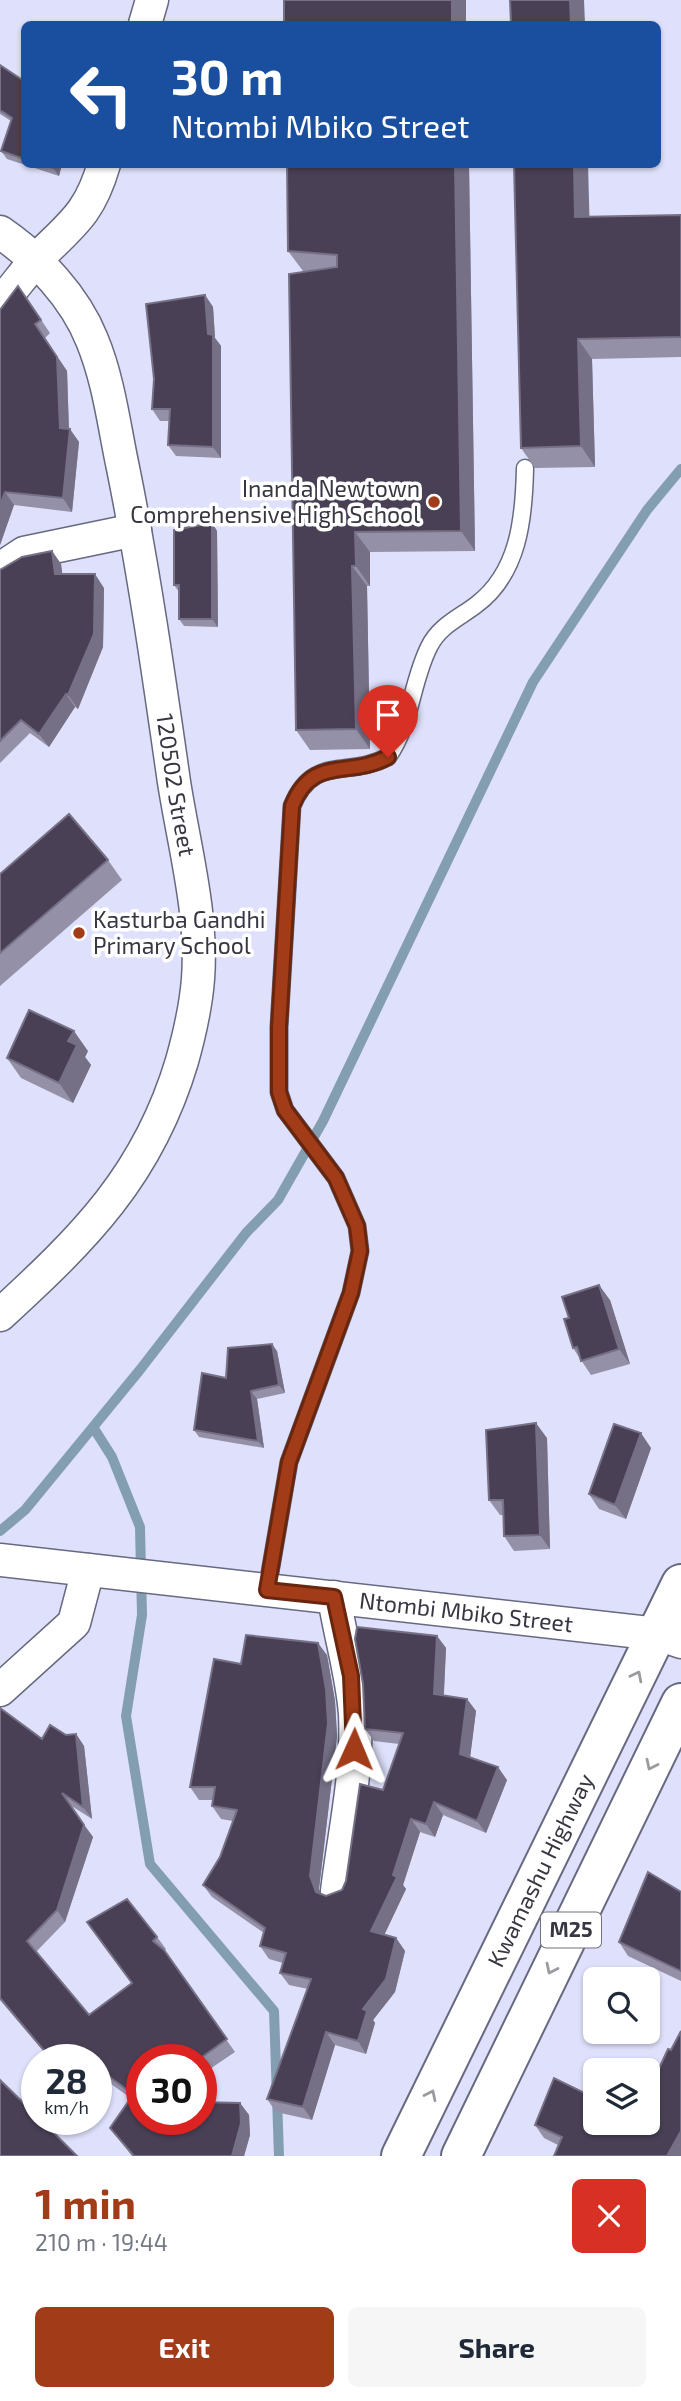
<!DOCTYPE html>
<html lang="en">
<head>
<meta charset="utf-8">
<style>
  body { margin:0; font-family:"Exo 2",sans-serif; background:#f6f6f7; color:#1f2937; height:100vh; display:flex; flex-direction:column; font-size:26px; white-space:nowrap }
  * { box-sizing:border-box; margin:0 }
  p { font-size:23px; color:#747a83 }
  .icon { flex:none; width:38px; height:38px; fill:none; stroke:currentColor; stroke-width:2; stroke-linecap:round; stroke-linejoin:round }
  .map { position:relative; height:2156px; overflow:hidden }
  .sheet { display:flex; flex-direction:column; background:#fff; flex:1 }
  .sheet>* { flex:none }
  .hud { position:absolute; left:21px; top:21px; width:640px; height:147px; border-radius:10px; box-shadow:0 2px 5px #0004; background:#1a4fa0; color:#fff; overflow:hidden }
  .fabs { position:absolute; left:583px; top:1967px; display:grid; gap:14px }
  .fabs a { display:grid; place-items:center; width:77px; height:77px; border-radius:10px; background:#fff; box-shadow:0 2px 5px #0004; font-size:35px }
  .speed { position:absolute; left:21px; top:2044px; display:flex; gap:14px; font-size:35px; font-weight:700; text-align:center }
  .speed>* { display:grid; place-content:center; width:91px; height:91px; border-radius:50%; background:#fff; box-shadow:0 2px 5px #0004; line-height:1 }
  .speed small { font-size:18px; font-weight:400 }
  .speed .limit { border:10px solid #d22; background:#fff; color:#111 }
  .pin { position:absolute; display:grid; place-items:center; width:60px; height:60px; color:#fff; margin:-72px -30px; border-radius:50% 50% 50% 0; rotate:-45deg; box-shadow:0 0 7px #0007 }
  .pin .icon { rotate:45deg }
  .me { position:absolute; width:77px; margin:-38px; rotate:1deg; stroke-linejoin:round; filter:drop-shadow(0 0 5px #0008) }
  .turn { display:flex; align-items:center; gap:24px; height:147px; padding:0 35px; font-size:32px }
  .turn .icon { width:91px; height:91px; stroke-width:2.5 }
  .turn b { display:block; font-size:49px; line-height:60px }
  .round { display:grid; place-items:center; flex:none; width:74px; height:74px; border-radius:10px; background:#f6f6f7 }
  .head { display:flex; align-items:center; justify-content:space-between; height:119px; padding:0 35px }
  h1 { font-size:42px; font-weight:700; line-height:52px; color:#a23b17 }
  .button { display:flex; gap:14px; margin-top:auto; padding:14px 35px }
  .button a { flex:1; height:80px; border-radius:10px; background:#a23b17; color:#fff; font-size:28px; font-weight:700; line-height:80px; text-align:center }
  .button a+a { background:#f6f6f7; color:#1f2937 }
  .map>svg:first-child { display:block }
</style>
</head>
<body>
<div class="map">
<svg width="681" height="2156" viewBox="0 0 681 2156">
  <rect width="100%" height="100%" fill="#dfe1fc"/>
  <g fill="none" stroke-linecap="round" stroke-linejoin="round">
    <path stroke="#849eb1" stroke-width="10" d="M93,1427l19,30 28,70 2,88 -16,101 24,148 124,147 5,145
      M0,1531l25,-21 114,-139 107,-138 32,-33 45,-79 210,-439 114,-172 34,-41"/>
    <defs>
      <path id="service" d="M267,1590l22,-128 62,-169 9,-42 -3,-25 -21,-48 -51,-68 -6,-18v-65l13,-221c21,-52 56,-28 96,-49 24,-35 23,-74 41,-110 10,-21 30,-29 47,-42 43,-32 48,-87 49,-137"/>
      <g id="minor">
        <path d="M145,24l7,-24"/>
        <path id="s1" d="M0,232c38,26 75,65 92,108 17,41 22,86 31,128 21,104 36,209 51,314 10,64 29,132 24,197 -2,26 -9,57 -16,82 -34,114 -97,176 -182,254"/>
        <path d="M0,304c12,-14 23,-29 35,-43 35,-36 54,-45 69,-97"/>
        <path d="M0,569l24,-16 111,-23"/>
        <path id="s2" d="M0,1560l658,74 23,8"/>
        <path d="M334,1597c6,39 18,77 21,117 3,58 -11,119 -18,177"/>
        <path d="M0,1690l74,-67 14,-53"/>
      </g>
      <g id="primary">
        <path id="s3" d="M401,2156l280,-572"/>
        <path d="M461,2156l220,-453"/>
      </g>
    </defs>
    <use href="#service" stroke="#676980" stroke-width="19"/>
    <use href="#minor" stroke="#676980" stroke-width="35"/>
    <use href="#primary" stroke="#676980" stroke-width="42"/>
    <use href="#service" stroke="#fff" stroke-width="16"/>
    <use href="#minor" stroke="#fff" stroke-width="32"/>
    <use href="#primary" stroke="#fff" stroke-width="38"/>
  </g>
  <path fill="#9490a8" d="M0,65l24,16v83h38l-3,12 -52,-17 -6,-8 10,-30 -11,-7z
    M469,164l6,387 -105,1v34h-3l3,163 -60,1 -14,-20 11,-458 -4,-1 -15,-20z
    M681,215v142l-89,2 3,108 -60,1 -14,-20 68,-231z
    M18,286l32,47 -5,5 22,33 2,58 10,13 -7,70 -58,-7 -14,40v-235z
    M205,295l8,12 2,31 6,8v112l-45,-2 -8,-11 2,-24h-10l-8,-12z
    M212,523l5,8 1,96 -34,-1 -5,-7v-27l-5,-7z
    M52,551l9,13 1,10 42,14 -1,59 -25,62 -3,-2 -26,40 -19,-14 -30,30v-193z
    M108,860l14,20 -122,106v-112z
    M88,1051l-3,6 6,8 -18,38 -52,-25 -14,-20z
    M610,1300l20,64 -39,11 -18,-27 -4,-30z
    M277,1351l8,42 -28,6 7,49 -65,-11 -5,-7 32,-52z
    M547,1438l3,111 -36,2 -10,-15 -1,-21h-3l-11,-15z
    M651,1448l-25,71 -27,-10 -10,-15z
    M437,1636l9,12 -2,47 23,4 9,12 -6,46 37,23 -21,53 -43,-18 -8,22 -15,-5 -17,53 3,4 -22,46 12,3 9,13 -10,41 -22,28 2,3 -9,31 -31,-9 -23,75 -36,-8 -9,-13 41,-110 -19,-4 -9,-12 3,-10 -14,-4 -9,-13 4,-13 -52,-36 -9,-12 17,-28 13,-36 -12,-2 -9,-13 1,-6h-14l-9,-13 51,-123 86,-9 8,46 2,35 -18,153 2,5 5,2 16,-6 41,-100 16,-46 -25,-3 -9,-12z
    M0,1708l42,31 34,-5 8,12 8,73 -22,-14 23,32 -28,85 -29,30 53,63 43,-32 -45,-61 70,15 9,12 -2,2 71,101 -34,23v-15h-59v59l98,-16 9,12 1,20 -6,21h-112l-22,-28 26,-26 -40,-29v-13h-45l-51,-60z
    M681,1892v89l-53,-25 -9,-14z
    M671,2050l10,106 -123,-11 -14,-7 -9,-13 113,-2z"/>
  <path fill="#767087" d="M452,0h14v24h-14z
    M570,0h14l1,24h-14z
    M55,164h7l-3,12 -6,-8z
    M455,164h14l6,387 -14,-20z
    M574,164h14l2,74 -15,-21z
    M205,295l8,12 2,31 6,8v112l-8,-11z
    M35,324l32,47 2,62 1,-4 9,13 -7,70 -9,-14 -3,-70z
    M578,339l14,20 3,108 -14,-21z
    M5,492l9,13 -14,40v-40z
    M212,523l5,8 1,96 -6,-8z
    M355,532l15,20v34l-14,-20z
    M52,551l9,13 3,23 -9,-13z
    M352,566l15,20 3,163 -14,-20z
    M95,574l9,14 -1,59 -25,62 -10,-14z
    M66,694l9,13 -26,40 -10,-13z
    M74,1031l14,20 -3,6 6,8 -18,38 -14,-20 9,-42z
    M599,1285l11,15 20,64 -11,-15z
    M272,1344l5,7 8,42 -6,-8z
    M251,1391l6,8 7,49 -6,-7z
    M536,1423l11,15 3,111 -10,-14z
    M641,1433l10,15 -25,71 -11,-14z
    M437,1636l9,12 -3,59 -9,-13z
    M318,1643l9,12 8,46 2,35 -18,153 6,16 -9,-13 -6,-16z
    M467,1699l9,12 -7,55 -9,-12z
    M76,1734l8,12 8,73 -9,-12z
    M498,1767l9,13 -21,53 -9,-12z
    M434,1802l9,13 -8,22 -9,-13z
    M411,1819l9,13 -17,53 3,4 -26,55 -9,-13 22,-56z
    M84,1825l9,12 -28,85 -8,-12z
    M396,1938l9,13 -10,41 -22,28 2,3 -9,31 -8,-13 5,-32z
    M326,2032l9,13 -23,75 -9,-13z
    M75,2052l5,8h-6z
    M240,2103l9,12 1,20 -6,21h-12z
    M681,2131v25h-14z"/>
  <path fill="#494055" stroke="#767087" stroke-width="2" d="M284,0h168v24h-168z
    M510,0h60l1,24h-60z
    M0,65l24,16v78l-23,-8 11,-33 -12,-8z
    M41,164h14l-2,4z
    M287,164h168l6,367 -106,1 1,34h-4l4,163 -60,1 -7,-456 48,-7v-12l-49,-4z
    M514,164h60l1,53 106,-2v122l-103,2 3,107 -60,2z
    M18,286l23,34 -6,4 22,33 3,71 10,1 -7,69 -58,-6 -5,13v-195z
    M205,295l3,39 5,1v112l-45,-2 2,-36h-18l2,-30 -8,-75z
    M212,523v96h-33v-34h-5v-55z
    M52,551l3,23h40l-1,60 -26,61 -2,-1 -27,40 -18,-14 -21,21v-171l22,-13z
    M69,814l39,46 -108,93v-79z
    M29,1010l45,21 -6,10 9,4 -18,38 -52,-25z
    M599,1285l20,64 -38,12 -4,-14 -4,1 -9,-29 5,-1 -7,-21z
    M272,1344l7,41 -28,6 7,50 -64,-11 8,-57 24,5 2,-30z
    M536,1423l4,112 -36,1 -1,-36h-14l-3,-70z
    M614,1424l27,9 -26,72 -26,-11z
    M357,1627l80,9 -3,58 33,5 -7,55 38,13 -21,54 -43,-19 -8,22 -15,-5 -18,56 4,2 -26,54 25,7 -10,41 -23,30 4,2 -9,30 -32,-9 -23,75 -36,-8 44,-120 -31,-6 6,-20 -26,-7 5,-18 -62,-43 17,-28 17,-47 -25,-4 3,-19h-25l24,-128 27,5 5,-29 72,8 8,46 2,34 -18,153 6,16 10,4 16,-6 4,-9 14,-97 23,6 20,-57 -38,-4 -2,-45 -8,-45z
    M0,1708l42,31 8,-14 16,10 10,-1 7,73 -21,-14 22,32 -27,85 -30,31 62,74 43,-32 -45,-61 40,-23 30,38 -4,4 11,9 63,89 -29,21h-56l-1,40 -45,-33v-7h-10l-11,-8 -1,8h-22l-52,-62z
    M648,1872l33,20v79l-62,-29z
    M681,2031v100l-14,25h-113l8,-19 -27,-12 19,-47 41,20v25h53v-31l20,-43 3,1z
    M0,2080l37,36v3h3l37,37h-77z
    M128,2102h14v17h59v-17l39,1 1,20 -9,33h-98l-24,-28z"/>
  <defs><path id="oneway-chevron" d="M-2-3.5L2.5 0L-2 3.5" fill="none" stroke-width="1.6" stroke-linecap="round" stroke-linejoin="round" transform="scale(1.75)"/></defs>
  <g stroke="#9a9ba0">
    <use href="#oneway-chevron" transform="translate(637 1676) rotate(-63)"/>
    <use href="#oneway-chevron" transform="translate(651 1765) rotate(116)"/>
    <use href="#oneway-chevron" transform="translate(551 1969) rotate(116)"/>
    <use href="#oneway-chevron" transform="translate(431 2095) rotate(-64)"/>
  </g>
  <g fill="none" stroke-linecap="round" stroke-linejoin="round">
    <defs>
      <path id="route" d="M354,1749l-3,-73 -17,-79 -67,-7 22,-128 62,-169 9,-42 -3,-25 -21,-48 -51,-68 -6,-18v-65l13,-221c21,-52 56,-27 96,-49"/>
    </defs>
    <use href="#route" stroke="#69260f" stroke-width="18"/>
    <use href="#route" stroke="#a23b17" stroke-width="12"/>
  </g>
  <g fill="#a23b17" stroke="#fff" stroke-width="2.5">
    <circle cx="434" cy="502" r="7"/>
    <circle cx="79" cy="933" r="7"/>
  </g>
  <g text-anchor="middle" stroke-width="7" stroke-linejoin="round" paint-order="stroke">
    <rect fill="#fff" stroke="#72737a" stroke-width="2" x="541" y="1912.5" width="60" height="35" rx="5"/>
    <g font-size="21" font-weight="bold" fill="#363741">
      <text x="571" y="1937">M25</text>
    </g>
    <g font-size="23" fill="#363741" stroke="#fff" text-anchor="end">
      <text x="420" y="497">Inanda Newtown<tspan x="420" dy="26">Comprehensive High School</tspan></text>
      <text x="93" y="928" text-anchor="start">Kasturba Gandhi<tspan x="93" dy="26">Primary School</tspan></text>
    </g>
    <g font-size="23" fill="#363741" stroke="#fff">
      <text dy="8" stroke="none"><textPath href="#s1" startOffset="597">120502 Street</textPath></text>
      <text dy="8" stroke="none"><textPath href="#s2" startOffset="469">Ntombi Mbiko Street</textPath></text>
      <text dy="8" stroke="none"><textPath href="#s3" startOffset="318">Kwamashu Highway</textPath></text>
    </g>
  </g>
</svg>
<div class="fabs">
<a><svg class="icon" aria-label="search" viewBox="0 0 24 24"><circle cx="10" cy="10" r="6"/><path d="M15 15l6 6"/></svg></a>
<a><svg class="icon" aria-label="layers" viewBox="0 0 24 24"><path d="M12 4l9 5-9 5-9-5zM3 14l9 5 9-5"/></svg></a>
</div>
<div class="speed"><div>28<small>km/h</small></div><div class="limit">30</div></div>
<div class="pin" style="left:388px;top:757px;background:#d93025"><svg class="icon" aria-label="arrive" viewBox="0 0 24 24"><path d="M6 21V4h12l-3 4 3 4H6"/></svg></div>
<svg class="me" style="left:354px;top:1749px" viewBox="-20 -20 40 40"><path d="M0-17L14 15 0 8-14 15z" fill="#a23b17" stroke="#fff" stroke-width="4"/></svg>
<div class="hud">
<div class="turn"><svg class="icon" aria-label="left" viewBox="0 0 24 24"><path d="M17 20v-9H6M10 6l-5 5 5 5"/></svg><div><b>30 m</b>Ntombi Mbiko Street</div></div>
</div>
</div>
<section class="sheet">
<div class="head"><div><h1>1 min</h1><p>210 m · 19:44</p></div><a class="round" style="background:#d93025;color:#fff"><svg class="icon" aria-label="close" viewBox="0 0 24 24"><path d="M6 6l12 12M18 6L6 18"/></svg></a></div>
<div class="button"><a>Exit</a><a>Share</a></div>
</section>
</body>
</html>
